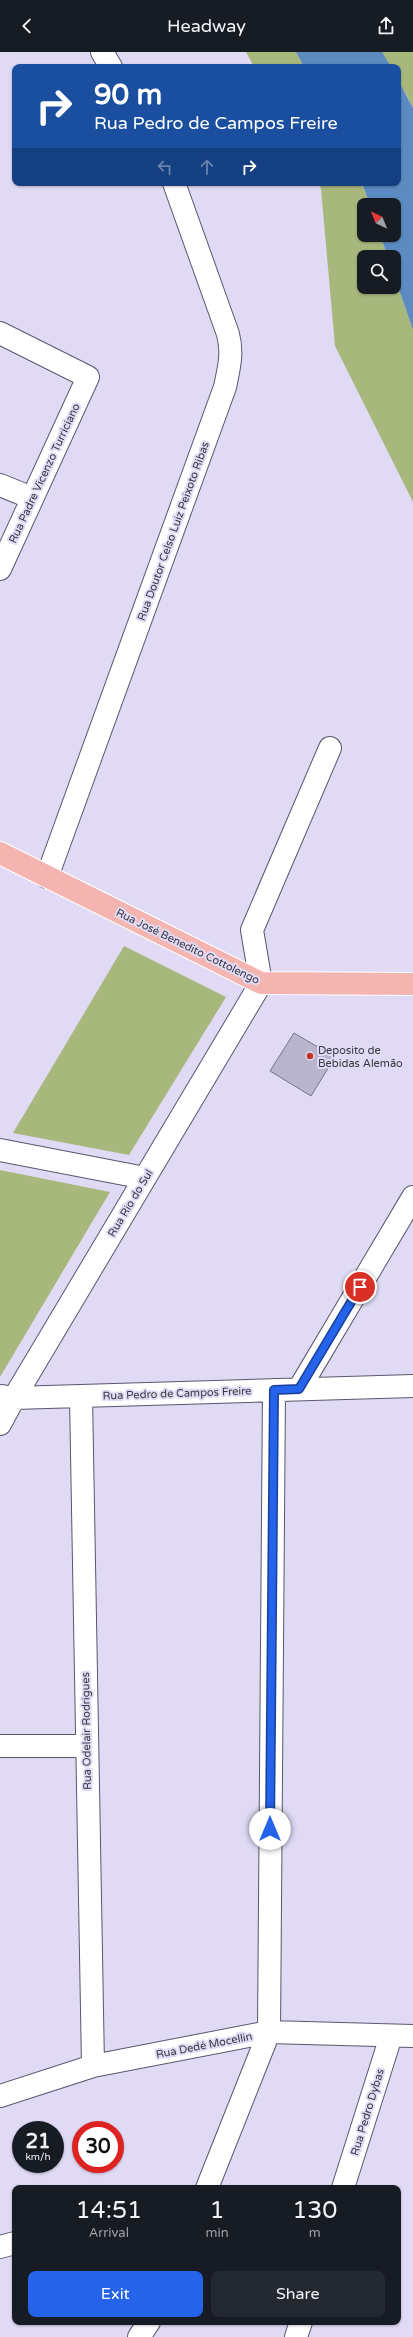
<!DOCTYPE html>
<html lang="en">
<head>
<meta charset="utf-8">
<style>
  body { margin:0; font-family:"Varela Round",sans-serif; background:#242831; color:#f1f3f6; height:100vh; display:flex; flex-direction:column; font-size:15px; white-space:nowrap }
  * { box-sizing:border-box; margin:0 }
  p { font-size:13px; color:#9ea1a6 }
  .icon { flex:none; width:22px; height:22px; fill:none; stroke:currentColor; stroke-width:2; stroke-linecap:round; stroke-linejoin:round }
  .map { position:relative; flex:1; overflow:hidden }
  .details { position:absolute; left:12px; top:2133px; width:389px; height:140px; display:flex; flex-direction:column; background:#171b24; border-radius:8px; box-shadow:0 1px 3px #0004 }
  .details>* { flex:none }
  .guide { position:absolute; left:12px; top:12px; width:389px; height:122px; border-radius:8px; box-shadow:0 1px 3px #0004; background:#1a4fa0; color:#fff; overflow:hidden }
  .needle { width:26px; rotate:317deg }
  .tools { position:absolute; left:357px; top:146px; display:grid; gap:8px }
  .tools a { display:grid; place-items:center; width:44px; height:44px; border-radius:8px; background:#171b24; box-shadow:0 1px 3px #0004; font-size:20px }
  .speed { position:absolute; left:12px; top:2069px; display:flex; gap:8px; font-size:20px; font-weight:700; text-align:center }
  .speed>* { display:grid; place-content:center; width:52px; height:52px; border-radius:50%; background:#171b24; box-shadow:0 1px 3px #0004; line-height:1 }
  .speed small { font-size:10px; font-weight:400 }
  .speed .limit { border:6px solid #d22; background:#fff; color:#111 }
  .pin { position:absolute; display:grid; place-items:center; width:34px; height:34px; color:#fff; margin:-17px; border:2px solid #fff; border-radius:50%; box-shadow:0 1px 4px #0007 }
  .me { position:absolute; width:44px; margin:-22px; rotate:0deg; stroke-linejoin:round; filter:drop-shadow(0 0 3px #0008) }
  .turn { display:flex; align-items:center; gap:14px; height:84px; padding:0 16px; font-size:18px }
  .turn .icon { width:52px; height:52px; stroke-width:2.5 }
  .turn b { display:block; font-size:28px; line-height:34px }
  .lanes { display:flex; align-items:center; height:38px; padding:0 16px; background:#0003; justify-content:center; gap:20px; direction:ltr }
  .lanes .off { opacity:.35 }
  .eta { display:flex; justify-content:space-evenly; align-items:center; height:68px; text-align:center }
  .eta b { font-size:24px; font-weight:600; line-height:28px }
  .button { display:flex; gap:8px; margin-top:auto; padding:8px 16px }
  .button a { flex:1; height:46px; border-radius:8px; background:#2563eb; color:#fff; font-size:16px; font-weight:600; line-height:46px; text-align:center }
  .button a+a { background:#242831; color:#f1f3f6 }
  header { display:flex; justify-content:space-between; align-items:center; height:52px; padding:0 16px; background:#171b24; font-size:18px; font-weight:600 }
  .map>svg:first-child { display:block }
</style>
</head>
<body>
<header><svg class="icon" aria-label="back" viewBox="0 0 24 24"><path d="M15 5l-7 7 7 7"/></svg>Headway<svg class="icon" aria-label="share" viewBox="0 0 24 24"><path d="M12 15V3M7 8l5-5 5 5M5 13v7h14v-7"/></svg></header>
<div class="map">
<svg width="413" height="2285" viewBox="0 0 413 2285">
  <rect width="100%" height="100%" fill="#e0daf5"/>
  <path fill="#a8b87c" d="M246,0h50l8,15h-50z
    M377,0h36v56l-7,-14 -8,-4v-23h-14z
    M318,131h44l8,22h-6v30h16l8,22h-24v30h30v-12l19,55v172l-78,-156 -14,-157z
    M124,894l102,51 -97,158 -116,-22z
    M0,1118l110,22 -110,185z"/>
  <path fill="#5c8bc2" d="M296,0h86l9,15h-87z
    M398,28l15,28v222l-19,-55v-18h-6l-8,-22h14v-30h-24l-8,-22h36z"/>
  <path fill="#bab5ce" stroke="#78738a" d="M294,981l41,24 -24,39 -41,-25z"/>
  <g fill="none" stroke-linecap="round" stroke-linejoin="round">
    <defs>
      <path id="minor" d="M102,0l9,15
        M0,281l88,44 -88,192
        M0,433l32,13
        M47,825l178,-490c4,-19 8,-34 3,-53l-54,-151
        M0,1098l145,28
        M299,1337l114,-192
        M2,1344l12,2 399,-12
        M81,1344l12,670
        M0,1372l14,-26 247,-415 -9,-53 78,-182
        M0,1694h86
        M0,2044l93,-30 176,-34 144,4
        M207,2136l62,-156 5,-642
        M343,2136l48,-152
        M0,2195l15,-4
        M139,2285l10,-15
        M296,2285l5,-15"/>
      <path id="major" d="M0,801l261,130 152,1"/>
    </defs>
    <use href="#minor" stroke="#5b566c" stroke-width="24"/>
    <use href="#major" stroke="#fff" stroke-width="24"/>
    <use href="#minor" stroke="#fff" stroke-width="22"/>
    <use href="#major" stroke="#f4b5b1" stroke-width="22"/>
  </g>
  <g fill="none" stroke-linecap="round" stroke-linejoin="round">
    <defs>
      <path id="route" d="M270,1777l4,-439 25,-1 61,-102"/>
    </defs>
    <use href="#route" stroke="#184099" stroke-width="10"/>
    <use href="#route" stroke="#2563eb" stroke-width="7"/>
  </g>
  <circle fill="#c03328" stroke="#e0daf5" stroke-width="1.5" cx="310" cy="1004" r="4"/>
  <g text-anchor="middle" stroke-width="4" stroke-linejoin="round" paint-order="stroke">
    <g font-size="11" fill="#3a3842" stroke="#e0daf5">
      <text transform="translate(44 421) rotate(-65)" y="4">Rua Padre Vicenzo Turriciano</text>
      <text transform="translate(173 479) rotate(-70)" y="4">Rua Doutor Celso Luiz Peixoto Ribas</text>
      <text transform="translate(188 894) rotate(26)" y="4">Rua José Benedito Cottolengo</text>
      <text transform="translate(130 1151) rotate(-59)" y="4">Rua Rio do Sul</text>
      <text transform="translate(177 1341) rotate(-2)" y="4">Rua Pedro de Campos Freire</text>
      <text transform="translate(86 1679) rotate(-91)" y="4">Rua Odelair Rodrigues</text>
      <text transform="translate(204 1993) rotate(-11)" y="4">Rua Dedé Mocellin</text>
      <text transform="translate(367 2060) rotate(-73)" y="4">Rua Pedro Dybas</text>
    </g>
    <g font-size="11" fill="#3a3842" stroke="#e0daf5" text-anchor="start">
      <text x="318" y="1002">Deposito de<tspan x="318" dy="13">Bebidas Alemão</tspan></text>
    </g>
  </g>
</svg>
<div class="tools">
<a><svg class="needle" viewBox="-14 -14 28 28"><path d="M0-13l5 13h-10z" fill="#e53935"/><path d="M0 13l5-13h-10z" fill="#9ea1a6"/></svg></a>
<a><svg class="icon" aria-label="search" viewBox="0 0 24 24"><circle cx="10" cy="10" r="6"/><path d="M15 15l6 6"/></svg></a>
</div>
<div class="speed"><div>21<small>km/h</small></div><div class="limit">30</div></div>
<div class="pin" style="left:360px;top:1235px;background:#d93025"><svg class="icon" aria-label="arrive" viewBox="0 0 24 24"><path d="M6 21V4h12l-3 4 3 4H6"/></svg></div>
<svg class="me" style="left:270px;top:1777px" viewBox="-20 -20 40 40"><circle r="19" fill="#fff"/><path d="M0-13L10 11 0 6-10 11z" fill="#2563eb"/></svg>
<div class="guide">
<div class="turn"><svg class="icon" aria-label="right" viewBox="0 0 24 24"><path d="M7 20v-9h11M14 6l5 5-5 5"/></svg><div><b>90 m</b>Rua Pedro de Campos Freire</div></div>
<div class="lanes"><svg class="icon off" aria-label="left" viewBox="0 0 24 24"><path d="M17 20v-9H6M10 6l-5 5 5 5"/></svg><svg class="icon off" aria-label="ahead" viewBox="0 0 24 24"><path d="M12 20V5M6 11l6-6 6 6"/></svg><svg class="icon" aria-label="right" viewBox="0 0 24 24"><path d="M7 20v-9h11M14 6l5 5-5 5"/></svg></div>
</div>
<section class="details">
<div class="eta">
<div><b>14:51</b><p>Arrival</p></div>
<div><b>1</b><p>min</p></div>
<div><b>130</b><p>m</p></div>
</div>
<div class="button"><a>Exit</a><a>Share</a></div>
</section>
</div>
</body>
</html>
